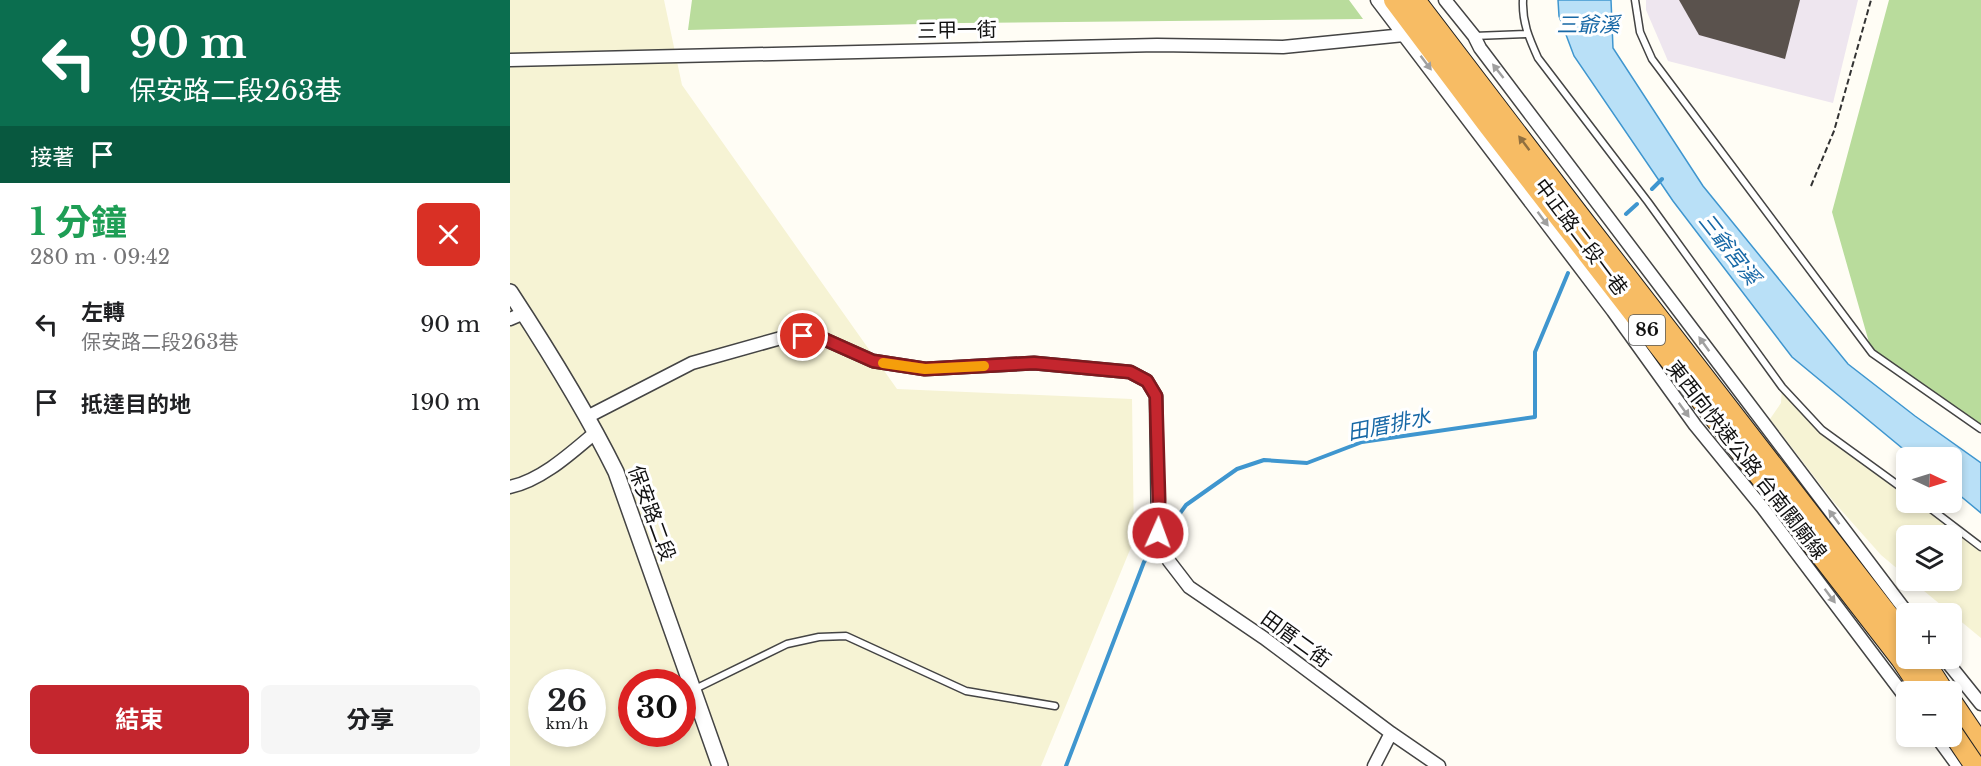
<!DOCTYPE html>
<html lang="zh-TW">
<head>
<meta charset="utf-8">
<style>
  body { margin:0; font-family:"Libre Baskerville","Noto Sans TC",serif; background:#f6f6f6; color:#202124; height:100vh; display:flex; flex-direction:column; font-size:22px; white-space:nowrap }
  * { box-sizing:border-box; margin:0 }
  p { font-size:20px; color:#757577 }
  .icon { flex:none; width:33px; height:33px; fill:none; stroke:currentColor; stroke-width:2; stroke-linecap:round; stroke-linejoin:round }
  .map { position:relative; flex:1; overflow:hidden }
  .sheet { display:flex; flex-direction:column; background:#fff; width:510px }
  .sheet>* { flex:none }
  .hud { background:#0b6e4f; color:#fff; overflow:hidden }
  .needle { width:39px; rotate:94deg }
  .tools { position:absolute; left:1386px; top:447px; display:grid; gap:12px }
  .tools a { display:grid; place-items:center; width:66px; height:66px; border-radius:9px; background:#fff; box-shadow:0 3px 9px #0003; font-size:30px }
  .speed { position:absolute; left:18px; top:669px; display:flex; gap:12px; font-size:30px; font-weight:700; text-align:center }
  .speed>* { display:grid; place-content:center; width:78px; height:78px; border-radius:50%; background:#fff; box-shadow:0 3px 9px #0003; line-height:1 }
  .speed small { font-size:15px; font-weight:400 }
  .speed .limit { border:9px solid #d22; background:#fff; color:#111 }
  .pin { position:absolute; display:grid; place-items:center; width:51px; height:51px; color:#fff; margin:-26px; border:3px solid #fff; border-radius:50%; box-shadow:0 2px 6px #0007 }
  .me { position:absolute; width:66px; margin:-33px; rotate:2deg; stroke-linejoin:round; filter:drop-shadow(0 0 4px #0008) }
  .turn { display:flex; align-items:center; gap:21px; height:126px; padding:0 30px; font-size:27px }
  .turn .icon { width:78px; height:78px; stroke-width:2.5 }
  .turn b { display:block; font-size:42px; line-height:51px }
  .then { display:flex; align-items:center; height:57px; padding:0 30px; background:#0003; gap:12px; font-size:22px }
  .round { display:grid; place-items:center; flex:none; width:63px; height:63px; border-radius:9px; background:#f6f6f6 }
  .overview { display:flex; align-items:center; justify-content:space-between; height:102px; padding:0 30px }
  h1 { font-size:36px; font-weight:700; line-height:45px; color:#1e9e55 }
  .primary-button { display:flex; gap:12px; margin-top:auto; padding:12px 30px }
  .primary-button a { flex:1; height:69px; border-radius:9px; background:#c4262e; color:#fff; font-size:24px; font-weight:700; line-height:69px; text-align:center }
  .primary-button a+a { background:#f6f6f6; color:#202124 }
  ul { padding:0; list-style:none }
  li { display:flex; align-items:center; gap:18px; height:78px; padding:0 30px }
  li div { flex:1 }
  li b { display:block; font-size:22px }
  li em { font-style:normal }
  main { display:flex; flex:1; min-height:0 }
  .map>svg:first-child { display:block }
</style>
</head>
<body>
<main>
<section class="sheet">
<div class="hud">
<div class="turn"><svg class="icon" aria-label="left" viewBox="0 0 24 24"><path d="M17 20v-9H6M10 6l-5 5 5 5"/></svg><div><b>90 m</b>保安路二段263巷</div></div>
<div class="then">接著<svg class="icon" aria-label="arrive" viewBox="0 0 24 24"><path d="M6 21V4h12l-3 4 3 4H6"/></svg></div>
</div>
<div class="overview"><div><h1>1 分鐘</h1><p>280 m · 09:42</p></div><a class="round" style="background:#d93025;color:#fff"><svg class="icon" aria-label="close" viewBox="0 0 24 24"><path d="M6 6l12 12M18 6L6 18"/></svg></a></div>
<ul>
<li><svg class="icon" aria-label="left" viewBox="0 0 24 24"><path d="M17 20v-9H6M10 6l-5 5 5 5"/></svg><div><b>左轉</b><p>保安路二段263巷</p></div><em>90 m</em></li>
<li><svg class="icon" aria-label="arrive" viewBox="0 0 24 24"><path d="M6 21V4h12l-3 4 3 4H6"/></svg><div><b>抵達目的地</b></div><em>190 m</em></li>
</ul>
<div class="primary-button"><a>結束</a><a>分享</a></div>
</section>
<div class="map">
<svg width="1471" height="766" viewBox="0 0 1471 766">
  <rect width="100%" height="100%" fill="#fffdf5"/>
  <path fill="#eee6ef" d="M1136,0h212l-25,103 -165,-42 -22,-51z"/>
  <path fill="#f6f3d4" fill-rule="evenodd" d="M0,0h154l18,85 215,304 235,10 2,141 -93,226h-531zM32,682h50v52h-50zM122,682h50v52h-50z
    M1272,387l40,43 84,61v11l16,1 59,44v91l-69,-57 40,-1v-44h-46v40l-25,-21 -48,-54 -63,-82 11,-16z"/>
  <path fill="#b9dc9c" d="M182,0h657l14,19 -402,4 -273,7z
    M1379,0h92v429l-109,-76 -40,-141z"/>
  <path fill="#b9e0f7" stroke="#3f96cf" stroke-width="1.5" d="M1048,0h53l2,48 90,138 145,178 67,52 66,47v50l-29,-24v-31l-39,-1 -121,-100 -119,-156 -99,-145 -15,-40z"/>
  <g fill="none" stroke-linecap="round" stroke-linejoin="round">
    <path stroke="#3f96cf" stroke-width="4" d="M1142,189l10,-10
      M1116,214l11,-10
      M653,537l23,-32 51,-36 27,-9 43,3 55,-21 173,-25v-65l33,-79
      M556,766l78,-204 14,-19"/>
  </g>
  <path fill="#5a524d" d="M1169,0h121l-15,59 -86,-24z"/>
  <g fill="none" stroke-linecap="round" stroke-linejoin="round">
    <defs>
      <path id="service" d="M1013,0c-1,22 6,38 15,58l110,144 134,185 40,43 84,61
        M1125,0l5,32 12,27 220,294 109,76
        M964,36l53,-2
        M1412,502l59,45
        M183,690l94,-46 32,-7 27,-1 120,55 89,15"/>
      <path id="minor" d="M867,0l236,311 82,114 67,82 144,191
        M935,0l29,36 6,12c144,188 284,378 428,566
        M0,60l647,-15 126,2 121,-12
        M0,319l14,-6
        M77,417l105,-54 89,-25 22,-2 23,4 47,21 52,8 109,-6 96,9 17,9 9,15 2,137 11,28 20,26 75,51 127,95 48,33
        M0,487c32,-7 61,-34 86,-55
        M1434,658l37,46
        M1426,736l22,30
        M864,766l17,-33"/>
      <path id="tertiary" d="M0,292c38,58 75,117 106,180l104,294"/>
      <path id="trunk" d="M884,0l94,125 413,534 22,33
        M905,0l164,215 327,423
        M1412,658l22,34
        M1442,702l29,43"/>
    </defs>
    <use href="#service" stroke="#444" stroke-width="9"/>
    <use href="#minor" stroke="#444" stroke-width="15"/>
    <use href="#tertiary" stroke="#444" stroke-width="18"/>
    <use href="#trunk" stroke="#222" stroke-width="22"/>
    <path stroke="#333" stroke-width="2" stroke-dasharray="6 3" stroke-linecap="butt" d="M1301,186l23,-55 37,-131"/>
    <use href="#service" stroke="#fff" stroke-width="6"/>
    <use href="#minor" stroke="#fff" stroke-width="12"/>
    <use href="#tertiary" stroke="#fff" stroke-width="15"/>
    <use href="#trunk" stroke="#f7bc64" stroke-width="20"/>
    <defs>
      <path id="trunk-bridge" d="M1442,732l23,34"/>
    </defs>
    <use href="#trunk-bridge" stroke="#222" stroke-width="22" stroke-linecap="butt"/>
    <use href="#trunk-bridge" stroke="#f7bc64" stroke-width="20"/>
  </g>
  <defs><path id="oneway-solid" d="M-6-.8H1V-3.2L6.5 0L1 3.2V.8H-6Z" transform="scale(1.5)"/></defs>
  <g fill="#a0a0a0">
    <use href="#oneway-solid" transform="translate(916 63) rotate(53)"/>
    <use href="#oneway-solid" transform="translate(988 71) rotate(-128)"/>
    <use href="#oneway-solid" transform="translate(1033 219) rotate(53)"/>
    <use href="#oneway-solid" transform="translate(1194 344) rotate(-126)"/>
    <use href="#oneway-solid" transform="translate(1174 410) rotate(54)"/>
    <use href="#oneway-solid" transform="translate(1324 517) rotate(-127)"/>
    <use href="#oneway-solid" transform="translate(1320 596) rotate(53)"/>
  </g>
  <use fill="#906f3f" href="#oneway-solid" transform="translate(1014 143) rotate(-127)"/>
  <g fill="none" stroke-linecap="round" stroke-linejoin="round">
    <defs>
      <path id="route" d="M293,336l23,4 47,21 52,8 109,-6 96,9 17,9 9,15 3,104 -1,33"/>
    </defs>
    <use href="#route" stroke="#7f191e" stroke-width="15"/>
    <use href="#route" stroke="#c4262e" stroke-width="10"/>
    <path stroke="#f59e0b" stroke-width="10" d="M373,363l42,6 59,-3"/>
  </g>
  <g text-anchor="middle" stroke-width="6" stroke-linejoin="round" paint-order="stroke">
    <rect fill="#fff" stroke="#585858" stroke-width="1.5" x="1119" y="315" width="36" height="30" rx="4.5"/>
    <g font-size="18" font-weight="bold" fill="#111">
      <text x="1137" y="336">86</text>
    </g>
    <g font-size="20" fill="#111" stroke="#fff">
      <text transform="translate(447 30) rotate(-1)" y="7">三甲一街</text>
      <text transform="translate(1071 237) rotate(53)" y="7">中正路二段一巷</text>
      <text transform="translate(1237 460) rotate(52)" y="7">東西向快速公路 台南關廟線</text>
      <text transform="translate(142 513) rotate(70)" y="7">保安路二段</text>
      <text transform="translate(786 639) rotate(36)" y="7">田厝二街</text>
    </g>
    <g font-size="21" font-style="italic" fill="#1768a6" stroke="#fff">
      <text x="1078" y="32">三爺溪</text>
      <text transform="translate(1219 249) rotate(52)" y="7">三爺宮溪</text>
      <text transform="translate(879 425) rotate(-11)" y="7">田厝排水</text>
    </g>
  </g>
</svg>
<div class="tools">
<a><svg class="needle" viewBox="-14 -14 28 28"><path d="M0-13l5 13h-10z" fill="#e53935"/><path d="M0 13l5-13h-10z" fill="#757577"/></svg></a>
<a><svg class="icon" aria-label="layers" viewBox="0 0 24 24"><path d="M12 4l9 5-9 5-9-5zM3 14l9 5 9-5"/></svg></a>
<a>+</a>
<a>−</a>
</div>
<div class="speed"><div>26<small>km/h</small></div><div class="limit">30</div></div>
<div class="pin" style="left:293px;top:336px;background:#d93025"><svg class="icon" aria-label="arrive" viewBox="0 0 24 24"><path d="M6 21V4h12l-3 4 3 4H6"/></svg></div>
<svg class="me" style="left:648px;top:533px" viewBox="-20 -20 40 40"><circle r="17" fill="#c4262e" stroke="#fff" stroke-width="3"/><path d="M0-11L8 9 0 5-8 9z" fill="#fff"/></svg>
</div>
</main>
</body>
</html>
